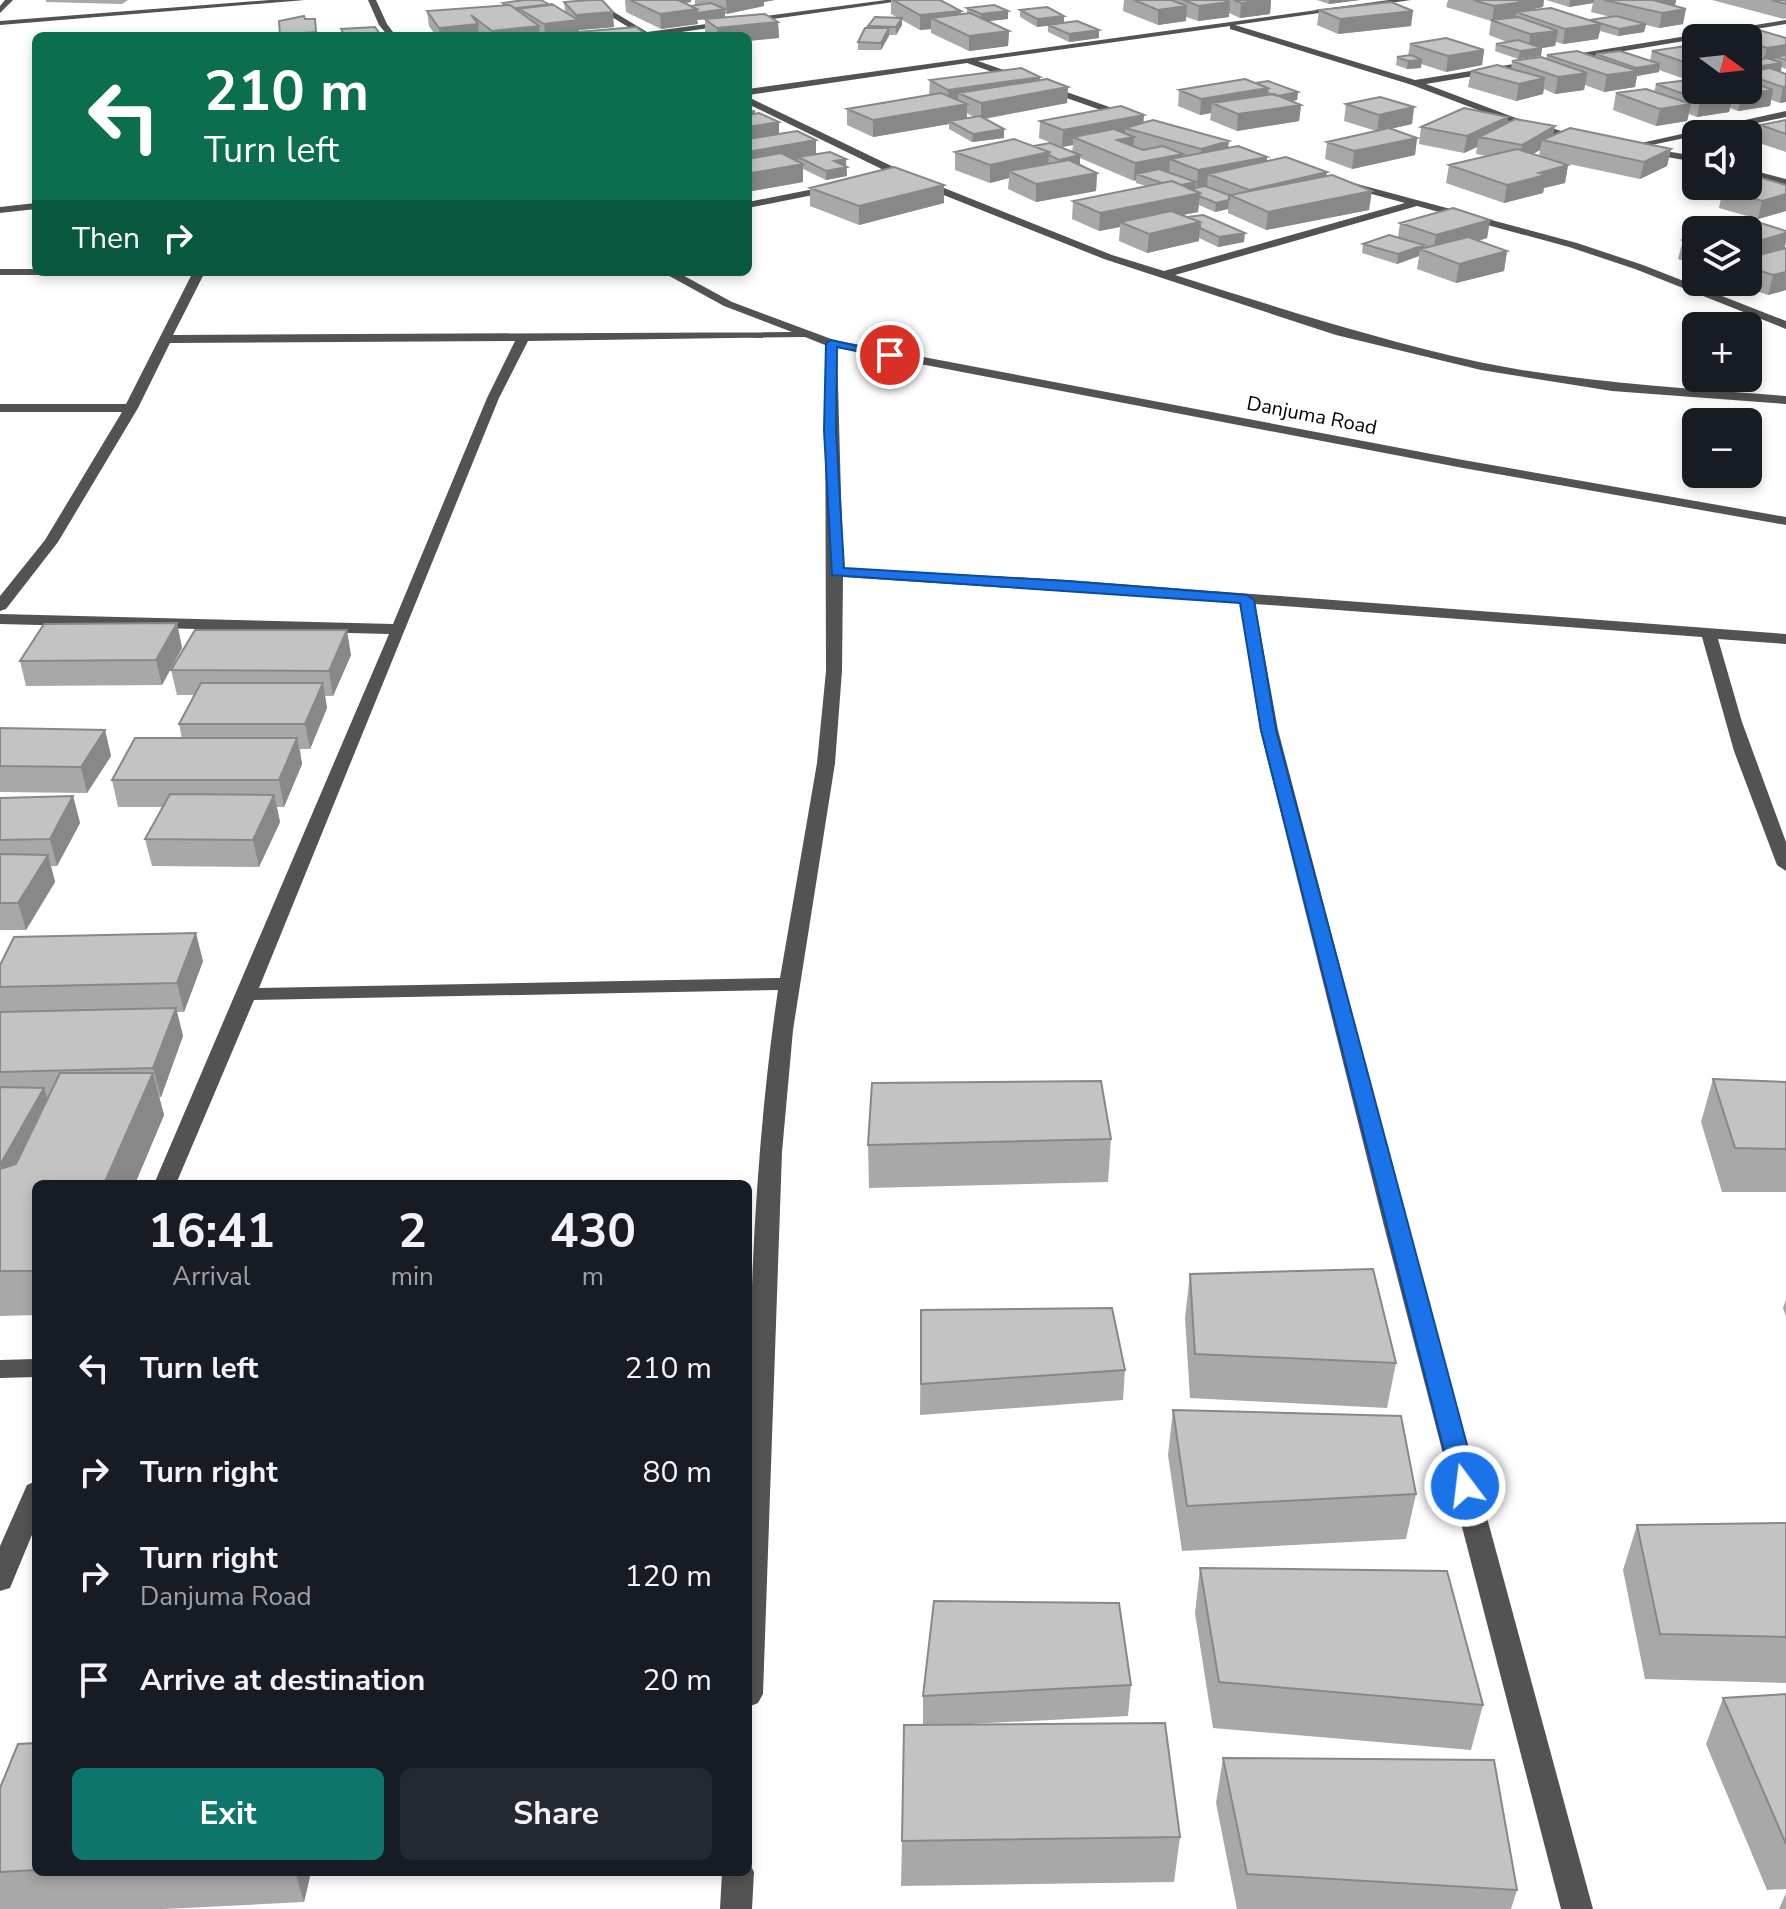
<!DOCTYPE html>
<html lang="en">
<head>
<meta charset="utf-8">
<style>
  body { margin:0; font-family:"Nunito Sans",sans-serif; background:#242831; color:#f1f3f6; height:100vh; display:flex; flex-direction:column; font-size:30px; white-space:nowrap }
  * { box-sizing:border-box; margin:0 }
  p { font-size:26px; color:#9ea1a6 }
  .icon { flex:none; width:44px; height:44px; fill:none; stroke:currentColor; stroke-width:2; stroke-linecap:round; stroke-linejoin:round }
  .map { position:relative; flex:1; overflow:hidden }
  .side { position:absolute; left:32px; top:1180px; width:720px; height:696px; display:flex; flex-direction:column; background:#171b24; border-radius:12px; box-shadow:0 4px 12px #0003 }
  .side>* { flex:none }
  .hud { position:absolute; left:32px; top:32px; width:720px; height:244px; border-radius:12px; box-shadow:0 4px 12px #0003; background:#0b6e4f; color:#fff; overflow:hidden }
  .needle { width:52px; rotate:105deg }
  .tools { position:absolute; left:1682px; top:24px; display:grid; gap:16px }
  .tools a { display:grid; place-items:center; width:80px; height:80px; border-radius:12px; background:#171b24; box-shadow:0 4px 12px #0003; font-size:40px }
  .pin { position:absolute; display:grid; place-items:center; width:68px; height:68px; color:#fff; margin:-34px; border:4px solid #fff; border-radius:50%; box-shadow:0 2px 8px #0007 }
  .me { position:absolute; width:88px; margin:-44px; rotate:345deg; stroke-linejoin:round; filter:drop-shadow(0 0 6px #0008) }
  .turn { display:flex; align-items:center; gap:28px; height:168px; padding:0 40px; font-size:36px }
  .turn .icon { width:104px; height:104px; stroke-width:2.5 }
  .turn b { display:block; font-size:56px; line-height:68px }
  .then { display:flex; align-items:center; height:76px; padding:0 40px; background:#0003; gap:16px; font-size:30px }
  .eta { display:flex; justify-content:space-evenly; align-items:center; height:136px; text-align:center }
  .eta b { font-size:48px; font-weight:700; line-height:56px }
  .cta { display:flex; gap:16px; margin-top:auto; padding:16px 40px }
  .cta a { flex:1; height:92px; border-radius:12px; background:#0f766e; color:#fff; font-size:32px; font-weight:700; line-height:92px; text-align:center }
  .cta a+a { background:#242831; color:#f1f3f6 }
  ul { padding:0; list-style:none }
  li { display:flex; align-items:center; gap:24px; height:104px; padding:0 40px }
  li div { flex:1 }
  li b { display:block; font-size:30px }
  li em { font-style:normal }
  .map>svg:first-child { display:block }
</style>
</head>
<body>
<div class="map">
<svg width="1786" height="1909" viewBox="0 0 1786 1909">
  <rect width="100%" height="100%" fill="#fff"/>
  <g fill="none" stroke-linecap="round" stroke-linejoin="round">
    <path fill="#535353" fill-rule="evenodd" d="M5,0h8l-13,13v-7z
      M270,0h35l-305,25v-4z
      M368,0h8l11,24 9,12h-8l-9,-11z
      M584,0h10l53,32 239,-32h22l-255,36h-24l9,-3z
      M1389,0h22l-176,25 180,55 371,-60v4l-360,60 87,33 73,21 -3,5 -76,-22 -95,-36 -182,-56v-3l-252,35 157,55 -3,5 -165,-58 -219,32v-6z
      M748,97l156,75 208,83 52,16 241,-68 -63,-17 -1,-2 5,-3 231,62 66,22 143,56v8l-151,-60 -66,-22 -152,-41 -242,69c101,32 200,64 304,87 101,21 204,26 307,34v8l-174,-13 -131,-21 -145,-35 -232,-76 -208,-83 -148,-72z
      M1786,111v6l-149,31 -5,-3z
      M1646,148l50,8v6l-53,-9z
      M1748,169l38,10v6l-38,-10z
      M834,185l5,3 -1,2 -90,18v-6z
      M36,203v6l-36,4v-6z
      M0,269h36v3h11l-6,3h-41z
      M193,272h12l-32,63 619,-3 -68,-26 -62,-34h15l55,30 102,38 629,120 323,57v8l-323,-57 -626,-120 6,220 224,12 719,54v10l-68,-5 24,83 44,120v29l-9,-6 -43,-114 -32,-114 -447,-33 23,126 130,496 185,683h-32l-177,-683 -124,-496 -20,-127 -397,-26 -1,94 -7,92 -42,267 -11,122 -19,542 -5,9 -10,4c0,-240 -5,-479 30,-717l-524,10 -78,184h-22l235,-550 -389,-10v-10l393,10 94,-226 28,-57 -345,2 -32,65 -80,134 -52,67 -6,2v-15l45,-56 77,-128h-122v-8h126zM805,337l20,8 1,326 -9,92 -37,215 -521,10 240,-590 29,-57z
      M36,1359v18l-36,1v-18z
      M36,1481v44l-26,63 -10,3v-45l27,-61z
      M748,1861l6,11 -2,37h-32l2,-37h26z"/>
  </g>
  <path fill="#a8a8a8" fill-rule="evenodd" d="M46,0h82l-6,4 -76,-2z
    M625,0h66v2l-7,1 7,3h4v-6h80l-11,2v4l-39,8v3l-15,2 68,3 1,16 -71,-2 -3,-2v-15l-8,1 1,4 -37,5 -35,-17z
    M891,0h49l21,14 6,-1v-5l41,11 -20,2 21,10 -1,15 -39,5 -38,-18v-4l-11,1 -18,-10v5l-6,10h-7l-8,15h-23v-8l10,-16 30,-8 -7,-4z
    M1124,0h147l-1,14 -30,4 -11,-5v4l-31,4 -12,-4v4l-28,4 -35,-14z
    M1317,0h43l-31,4z
    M1448,0h96l-1,7 -21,5 68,9 21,-4 -20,-5 2,-9 -24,4 -23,-7h130l-1,6 8,18 -24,4 -13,-3 -2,7 -26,4 -18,-5 -2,8 -35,5 -7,-2 -1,4 -13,2 -1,8 -23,3 -23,-8 1,-7 11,-2 -18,-7 2,-14 -45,-14z
    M1712,0h74v18l-2,1z
    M564,2l50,25 -35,3v2l65,1v3h-163l-2,-1v1h-43l-7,-10 -2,-15 76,-5v-3l62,9z
    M1020,10l44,6v7l35,7v8l-30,4 -21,-10v-7l-11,2 -17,-10z
    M1319,10l92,16 -73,8 -21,-9z
    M1718,32l68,6v31l-5,-2v4h-3l8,3v28l-6,1 -9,-3 -1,6 -32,5 -8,-3 -1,4 -32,5 -8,-3 -2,7 -31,5 -43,-16 3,-17 38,-1 2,-8 32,-4 -29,-10v2l-22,4 -2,11 -31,5 -19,-7 -1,5 -29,4 -11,-5 -1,5 -27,7 -48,-14 3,-16 40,-2 1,-8 34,-2 1,-4 48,2 1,-3 54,7 2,-10 44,-2v41h52v-28l7,-2 -7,-2v-20h-31z
    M1410,44l74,6 -2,15 -36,7 -25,-8v4l-14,1 -11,-4 1,-8 11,-1z
    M930,80h110l28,7 -1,16 -82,16 19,19 -32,4 -23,-13v-5l-76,13 -26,-12v-16l82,-14zM967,113l3,2 6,2 -9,1z
    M1256,83l42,9 -1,8 -5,1 9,4 -2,16 -62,10 -27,-11 1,-7 -11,2 -22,-9 1,-16z
    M1346,104l68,3 -2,17 -22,5 27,9 -2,17 -63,14 -27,-10 2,-17 49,-11 -32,-10z
    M748,106l7,8 24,8v12l37,20 30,12 1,10 -21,4 -23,-11v13l-51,9 -4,-2z
    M1508,117l-1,6 46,12 118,14 -4,17 -27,13 -90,-19 18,5 -3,18 -21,5 -1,5 -39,10 -58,-20 3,-18 38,-9 -11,-2 1,-7 -13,6 -45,-9 2,-17zM1540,150l-1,6 -6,-2z
    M1786,120v32l-30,-10 4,-17z
    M1040,121l104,2 84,25 39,9v4l60,15 42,34 -103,20 -38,-17v-4l-13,3 -16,-7 -1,7 -16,3 62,27 -26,5 -19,-9v3l-52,12 -28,-12 1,-14 -21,4 -27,-12 1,-18 73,-15 -10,-3v-3l-2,1 -54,-23v6l17,9 -1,18 -60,11 -28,-13 1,-11 -19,5 -35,-13v-18l78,-6 39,6 1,-7 -11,2 -23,-9z
    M1786,185v26l-28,8 -39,-11 4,-19z
    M810,188l134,15 -85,22 -49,-19z
    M1490,220l-3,18 -9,3 29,10 -3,20 -48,12 -39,-14 2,-13 -22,8 -35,-11 1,-9 35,-7 2,-14z
    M1748,230l36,18h2v42l-18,5 -38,-13h18z
    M1696,236v29l-18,-6 5,-19z
    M177,623l5,25 -20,37 -136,1 -6,-25z
    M351,655l-18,41h-8l2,12 -17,41h-10l2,15 -18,43h-7l3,15 -21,45 -107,-1 -7,-27 18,-32h-45l-6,-27 70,-42 -3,-14 15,-29h-17l-6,-25z
    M0,728l105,2 6,26 -24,37 -87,-1z
    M73,796l7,27 -23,43h-6l4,16 -29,48h-26v-132z
    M203,961l-19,51h-7l6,24 -22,61h-2l5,18 -29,69h-99v131l-36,1v-351z
    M1713,1079l73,3v110h-64l-21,-70z
    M1111,1139l-3,43 -239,6 -1,-43z
    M1190,1274l206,89 -9,45 -197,-10 -5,-80z
    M1786,1299v18l-3,-9z
    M921,1310l204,60 -2,30 -203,15z
    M1173,1410l243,84 -10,45 -224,12 -14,-96z
    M1786,1523v160l-141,-4 -22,-109 14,-45z
    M1200,1568l283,137 -12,45 -258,-22 -18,-115z
    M1131,1685l-3,31 -159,8 211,113 -6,45 -273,4 1,-45 21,-116v-29z
    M1786,1694v195l-19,1 -61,-146 17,-46z
    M36,1743v129h275l-7,30 -140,7h-164v-121z
    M1223,1758l294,132 -6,19h-274l-21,-106z
    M1786,1893v16h-7z"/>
  <path fill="#888" d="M668,0h23v2l-23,4z
    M726,0h49l-11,2v4l-37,8z
    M1264,0h7l-1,14 -30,4 1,-15z
    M1329,0h31l-31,4z
    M1519,0h25l-1,7 -21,4 -1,3 -5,-2v6l-24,3 2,-15 24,-3z
    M1570,0h24l-1,3 -24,4z
    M1648,0h28l-2,10z
    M1230,2l-1,15 -31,4 1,-15z
    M1187,6l-1,15 -28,4v-15z
    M697,9h28v8l-28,3 1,4 -37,5 -1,-15z
    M1686,9l-3,15 -24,4 3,-15z
    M961,11v15l-30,-8v11l-11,1v-15z
    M1008,11v8l-28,3 1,-8z
    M1413,11l-2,15 -73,8 2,-15z
    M613,12l1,15 -35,3 1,5 -15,-2v3h-20l-1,-12 32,-4v-5z
    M1064,16v8l-27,3v-8z
    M902,18v7l-6,10v-8z
    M315,19l2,17h-37v-1z
    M778,22l1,16 -31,3v-5h-31v-8z
    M478,24l1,12h-39l-1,-8z
    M1601,24l-3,15 -35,5 2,-15z
    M1646,24l-2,8 -26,4 1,-7z
    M539,26l1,10h-48v-5z
    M889,28v8l-8,14v-7z
    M1099,30v8l-30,4v-8z
    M1009,31l-1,15 -39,5v-15z
    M1558,31l-3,15 -27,4 2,-16z
    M644,33v3h-30z
    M1786,45v15l-11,-3 -1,5 -11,1 4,-15z
    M1542,48l-1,8 -23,3 2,-8z
    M1484,50l-2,15 -36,7 2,-16z
    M1422,60l-1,8 -14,1 1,-8z
    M1782,63l-1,8 -33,4v-7z
    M1660,64l-1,8 -22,4 -2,11 -31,5 3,-17 28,-4 1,-3z
    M1587,73l-3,17 -29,4 3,-17z
    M1040,77v15l28,-5 -1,16 -86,16v-16l-23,-10v12l-10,1v-16z
    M1545,78l-2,16 -27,7 3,-17z
    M1786,86v16l-6,1 3,-16z
    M1268,88l-2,16 -54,-1 -1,10 -11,2 1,-16z
    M1773,90l-3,16 -32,5 4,-17z
    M1298,92l-1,8 -22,4 1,-8z
    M1733,96l-4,16 -32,5 3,-17z
    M967,104v17h-18v3l-76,13v-17z
    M1691,104l-4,17 -31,5 4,-17z
    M1301,105l-2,16 -62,10 1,-17z
    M1414,107l-2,17 -35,8 2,-17z
    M755,110v16l24,-4v17l-31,6v-34z
    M1144,115l-1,17 -18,-4v8l-52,1v8l-11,2 1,-17z
    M1508,117l-3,17 -26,3 -2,10 -13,6 3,-17z
    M1555,126l-3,16 -10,-2 -2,10 -21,12 3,-17z
    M1004,129v9l-32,4 1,-8z
    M1134,137l-1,17 -16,-14z
    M1417,138l-2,17 -63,14 2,-18z
    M816,140v18l-18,-1v4l-50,8v-17z
    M1229,141l-2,18 -27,8 1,-18z
    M1671,149l-4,17 -27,13 4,-17z
    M1049,152l-1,17 -39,2v7l-19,5v-18z
    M1183,154l-1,9 -12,-4 -1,15h-33v6l-2,1 1,-18z
    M1080,155v9l-22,4 1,-8z
    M1267,157l-1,17h-58l-1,12 -10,2 1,-18z
    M846,159l1,17 -21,4v-9l8,-10z
    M803,164v18l-51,9v-18z
    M1568,165l-3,18 -21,5 -1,5 -39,10 3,-18 32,-12z
    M1327,172l-2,18 -78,13 2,-13z
    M1097,173l-1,18 -60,11v-18z
    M1196,182l-1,9 -23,-4z
    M944,185v18l-85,22v-19z
    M1372,191l-3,19 -103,20 2,-18z
    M1200,193l-2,19 -70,14 -8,-4v5l-21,4 1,-18z
    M1786,194v17l-28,8 4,-18z
    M1229,200l-1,9 -13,3 1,-9z
    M1490,220l-3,18 -54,16 3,-19z
    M1200,222l-1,19 -52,12 2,-19z
    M1245,233l-1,9 -26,5 1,-10z
    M1786,233v9l-2,9 -36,11v-18z
    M1424,245l-1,5 -3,-1 -1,7 -22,8 1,-10z
    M1507,251l-3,20 -48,12 3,-19z
    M1786,272v18l-18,5 5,-20z
    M177,623l5,25 -20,37 -6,-25z
    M347,630l4,25 -18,41 -4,-25z
    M323,683l4,25 -17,41 -5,-25z
    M105,730l6,26 -24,37 -6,-26z
    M297,738l5,26 -18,43 -5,-27z
    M274,795l6,27 -21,45 -6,-27z
    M73,796l7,27 -23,43 -7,-27z
    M48,855l7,27 -29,48 -8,-27z
    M196,933l7,28 -19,51 -7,-29z
    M176,1008l7,28 -22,61 -8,-29z
    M153,1073l11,42 -29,69h-31z
    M44,1088l9,29 -44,78 -9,-30z
    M295,1872h16l-7,30z"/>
  <path fill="#c3c3c3" stroke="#888" stroke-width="2" d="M524,0h17l9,5 -34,4 -6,-4h-3l-4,-2z
    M590,0h12l11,12 -37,3 -12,-13z
    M630,0h48l19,9 -37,5z
    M893,0h47l21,11 -41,4z
    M1134,0h37l16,6 -29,4z
    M1183,0h40l7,2 -31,4z
    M1234,0h30l-23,3z
    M1473,0h43l7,2 -29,4z
    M1604,0h49l33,9 -24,4z
    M1772,0h14v4z
    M1391,2l22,9 -73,8 -21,-9z
    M711,3l14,6 -28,4v-4l-6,-3z
    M552,4l26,16 -34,4 -26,-16z
    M510,5l29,21 -47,5 -21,-16 7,9 -39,4 -12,-17z
    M994,5l14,6 -27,3 -14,-6z
    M1047,7l17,9 -27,3 -17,-9z
    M1551,8l50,16 -36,5 -49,-17z
    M970,13l39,18 -40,5 -38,-18z
    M765,14l13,8 -61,6 -12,-9z
    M304,16l1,3h10l1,13 -36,3 -1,-14z
    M1616,16l30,8 -27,5 -29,-9z
    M875,17l27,1 -6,9 -28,-1z
    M1518,17l40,14 -28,3 -39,-14z
    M1077,21l22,9 -30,4 -21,-9z
    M375,27l5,7 -35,2 -4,-7z
    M636,27l8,6 -30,3h-46l-3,-3z
    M865,28h24l-8,15 -23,-1z
    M1752,28l34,10v7l-19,3 -19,-6v-4h-11l-19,-6z
    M1446,38l38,12 -36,6 -38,-12z
    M1518,40l24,8 -22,3 -24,-7z
    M1686,46l10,3v17l-44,-15z
    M1577,51l61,20 -31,4 -60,-20z
    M1620,51l40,13 -24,4 -40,-14z
    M1411,55l11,5 -14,1 -11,-4z
    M1786,55v5l-11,-3z
    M1541,57l46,16 -29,4 -46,-16z
    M1767,58l15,5 -34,5v-6z
    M1497,65l48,13 -26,6 -48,-13z
    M1021,68l19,9 -92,13 -18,-10z
    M1770,68l16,6v12l-3,1 -35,-12v-3z
    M1047,79l21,8 -87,16 -23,-10z
    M1245,79l23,9 -67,11 -22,-9z
    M1688,80l8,3v7h21l16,6 -33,4 -44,-16z
    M1268,81l30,11 -20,4 -11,-3 1,-5 -12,-5z
    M1748,81l25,9 -31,4 -13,-4h19z
    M1646,89l45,15 -31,5 -44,-16z
    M941,93l26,11 -94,16 -26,-11z
    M1274,94l27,11 -63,9 -26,-11z
    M1380,97l34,10 -35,8 -33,-11z
    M1121,106l23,9 -81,15 -23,-9z
    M1464,108l44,9 -41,19 -46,-9z
    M759,113l20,9 -31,5v-12z
    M980,116l24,13 -31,5 -24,-13z
    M1515,119l40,7 -33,19 -43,-8z
    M1153,120l76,21 -28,8 -76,-21z
    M1786,120v14l-26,-9z
    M1389,128l28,10 -63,13 -27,-9z
    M1570,128l101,21 -27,13 -102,-22z
    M1114,129l20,8 -17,3 26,10 20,-4 20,8 -48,9 -62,-26z
    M797,131l19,9 -68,12v-13z
    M1014,139l35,13 -59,13 -35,-13z
    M1050,143l30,12 -21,5 -10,-5v-3l-16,-6z
    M1238,146l29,11 -69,13 -28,-11z
    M1517,149l51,16 -29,8 7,2 -39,10 -58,-20z
    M830,152l16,7 -12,2 13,6 -21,4 -28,-14z
    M781,153l22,11 -51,9 -4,-2v-12z
    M1286,157l41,15 -78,18 -41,-16z
    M1069,160l28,13 -61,11 -27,-13z
    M894,167l50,18 -85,21 -49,-18z
    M1159,169l37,13 -15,3 -9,-4 -10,2 -26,-9z
    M1332,175l40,16 -104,21 -38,-17z
    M1762,178l24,7v9l-24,7 -39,-12 12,-3h13v-4z
    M1172,181l28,12 -100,20 -27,-12z
    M1205,186l24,9v5l-13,3 -17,-7 1,-3 -10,-4z
    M1453,208l37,12 -54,15 -36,-12z
    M1171,211l29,11 -51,12 -29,-12z
    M1203,215l42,18 -26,4 -19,-9v-6l-13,-5z
    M1751,220l35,11v2l-38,11v-14h-31z
    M1389,235l35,10 -26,9 -35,-10z
    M1696,236v8l-13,-4z
    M1468,237l39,14 -48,13 -39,-15z
    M1786,248v24l-13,3 -25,-8v-9z
    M177,623l-21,37 -136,1 24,-37z
    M195,630h152l-18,41 -158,-1z
    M201,683h122l-18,41h-126z
    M0,728l105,2 -24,37 -81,-1z
    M135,738h162l-18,42h-167z
    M170,794l104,1 -21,45 -108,-1z
    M73,796l-23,43 -50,1v-42z
    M0,854l48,1 -30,48h-18z
    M196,933l-19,50 -177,4v-22l14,-28z
    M176,1008l-23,60 -153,4v-60z
    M60,1073h93l-49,111h-68v87h-36v-102l16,-5z
    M1713,1079l73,3v67l-51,-1z
    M1101,1081l10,58 -243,6 4,-62z
    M0,1087l44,1 -44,77z
    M1373,1269l23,94 -201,-9 -5,-80z
    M1112,1308l13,62 -204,14v-74z
    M1173,1410l228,6 15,78 -229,12z
    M1786,1523v114l-126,-3 -23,-109z
    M1200,1568l247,3 36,134 -264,-23z
    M934,1601l185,2 12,82 -208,11z
    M1786,1694v150l-63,-146z
    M1165,1723l15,114 -278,4 2,-116z
    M36,1743v127l-36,2v-84l18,-44z
    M1223,1758l271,2 23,130 -270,-16z"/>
  <path fill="#1a73e8" stroke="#114b97" stroke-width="2" d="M831,340l65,15 -6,3 -53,-11 -1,83 8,138 223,13 180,14 7,5 22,130 202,756 -4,7 -9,3 -8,-3 -4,-7 -192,-756 -21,-127 -408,-28 -8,-145 2,-87z"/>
  <g text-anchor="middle" stroke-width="8" stroke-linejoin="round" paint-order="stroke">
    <g font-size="20" fill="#000" stroke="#fff">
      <text transform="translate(1312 415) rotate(11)" y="7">Danjuma Road</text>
    </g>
  </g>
</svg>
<div class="tools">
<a><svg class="needle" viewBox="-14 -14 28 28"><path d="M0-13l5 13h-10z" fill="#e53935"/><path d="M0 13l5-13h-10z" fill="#9ea1a6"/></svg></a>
<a><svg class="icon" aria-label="sound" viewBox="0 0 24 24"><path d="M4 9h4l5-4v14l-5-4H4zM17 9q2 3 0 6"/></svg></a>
<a><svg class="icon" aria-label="layers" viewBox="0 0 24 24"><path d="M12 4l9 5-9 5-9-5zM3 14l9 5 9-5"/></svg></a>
<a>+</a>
<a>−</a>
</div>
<div class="pin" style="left:890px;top:355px;background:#d93025"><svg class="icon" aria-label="arrive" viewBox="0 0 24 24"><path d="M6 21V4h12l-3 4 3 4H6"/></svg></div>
<svg class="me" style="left:1465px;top:1486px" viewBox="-20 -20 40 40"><circle r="17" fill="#1a73e8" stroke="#fff" stroke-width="3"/><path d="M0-11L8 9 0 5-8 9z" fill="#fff"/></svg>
<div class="hud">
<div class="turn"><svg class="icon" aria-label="left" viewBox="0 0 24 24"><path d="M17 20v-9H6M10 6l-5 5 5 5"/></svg><div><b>210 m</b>Turn left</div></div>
<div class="then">Then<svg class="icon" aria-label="right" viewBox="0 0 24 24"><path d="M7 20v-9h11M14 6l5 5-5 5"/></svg></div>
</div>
<section class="side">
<div class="eta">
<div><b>16:41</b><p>Arrival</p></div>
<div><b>2</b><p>min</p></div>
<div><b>430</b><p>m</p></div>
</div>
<ul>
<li><svg class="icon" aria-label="left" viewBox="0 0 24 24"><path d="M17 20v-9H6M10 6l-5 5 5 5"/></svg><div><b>Turn left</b></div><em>210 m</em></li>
<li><svg class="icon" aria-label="right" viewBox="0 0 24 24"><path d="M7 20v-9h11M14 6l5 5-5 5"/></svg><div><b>Turn right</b></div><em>80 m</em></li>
<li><svg class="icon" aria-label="right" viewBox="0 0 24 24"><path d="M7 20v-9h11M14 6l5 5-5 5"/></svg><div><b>Turn right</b><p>Danjuma Road</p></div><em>120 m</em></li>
<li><svg class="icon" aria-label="arrive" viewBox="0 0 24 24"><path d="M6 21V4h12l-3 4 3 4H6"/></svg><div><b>Arrive at destination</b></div><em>20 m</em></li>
</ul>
<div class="cta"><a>Exit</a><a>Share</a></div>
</section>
</div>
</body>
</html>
